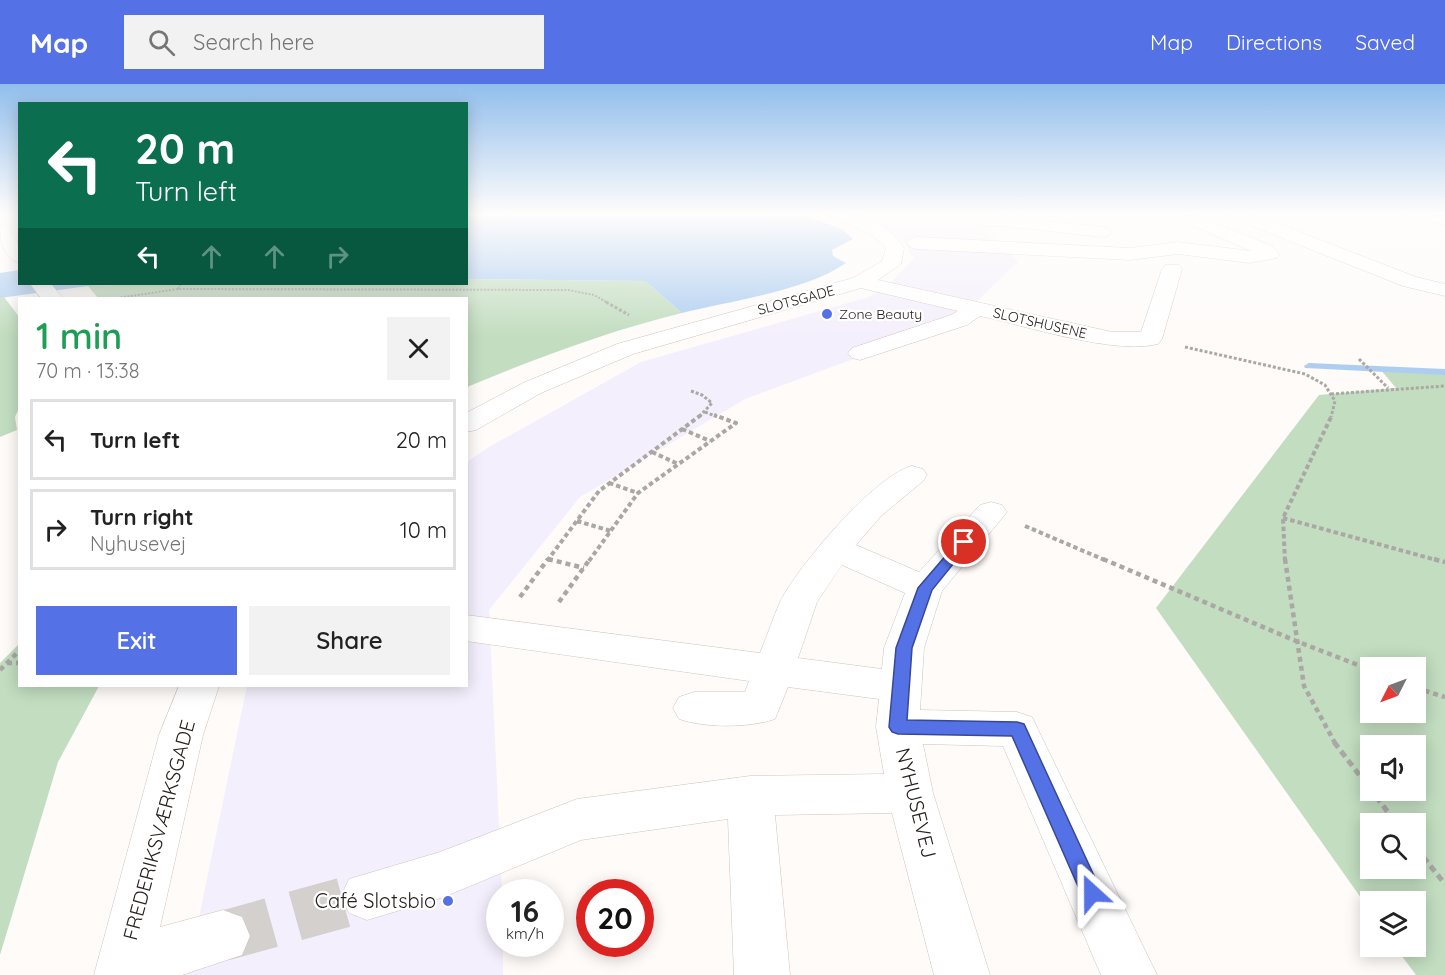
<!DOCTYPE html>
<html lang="en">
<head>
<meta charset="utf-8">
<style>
  body { margin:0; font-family:Quicksand,sans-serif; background:#f2f2f2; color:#222; height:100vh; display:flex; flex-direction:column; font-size:22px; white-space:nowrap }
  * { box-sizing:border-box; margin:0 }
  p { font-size:20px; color:#767676 }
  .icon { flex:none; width:33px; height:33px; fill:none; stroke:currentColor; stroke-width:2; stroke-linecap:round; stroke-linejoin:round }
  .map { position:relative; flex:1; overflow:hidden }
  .panel { position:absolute; left:18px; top:213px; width:450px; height:390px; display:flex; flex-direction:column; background:#fff; border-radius:0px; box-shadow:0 3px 15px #0003 }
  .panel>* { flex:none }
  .guide { position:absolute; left:18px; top:18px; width:450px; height:183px; border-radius:0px; box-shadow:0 3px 15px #0003; background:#0b6e4f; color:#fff; overflow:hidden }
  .needle { width:39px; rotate:228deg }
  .fabs { position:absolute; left:1360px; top:573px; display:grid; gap:12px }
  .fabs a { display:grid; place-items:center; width:66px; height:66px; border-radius:0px; background:#fff; box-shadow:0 3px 15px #0003; font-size:30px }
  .speed { position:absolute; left:486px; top:795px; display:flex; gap:12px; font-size:30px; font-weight:700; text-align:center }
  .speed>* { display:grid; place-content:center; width:78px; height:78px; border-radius:50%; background:#fff; box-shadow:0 3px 15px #0003; line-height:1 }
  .speed small { font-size:15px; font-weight:400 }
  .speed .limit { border:9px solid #d22; background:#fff; color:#111 }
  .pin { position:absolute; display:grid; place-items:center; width:51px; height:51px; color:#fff; margin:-26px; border:3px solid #fff; border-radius:50%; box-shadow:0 2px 6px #0007 }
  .me { position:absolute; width:66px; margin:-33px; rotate:336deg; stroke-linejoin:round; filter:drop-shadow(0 0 4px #0008) }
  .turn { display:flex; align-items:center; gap:21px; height:126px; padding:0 18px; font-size:27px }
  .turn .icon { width:78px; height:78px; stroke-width:2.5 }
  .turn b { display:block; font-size:42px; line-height:51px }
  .lanes { display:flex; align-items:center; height:57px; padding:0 18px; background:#0003; justify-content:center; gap:30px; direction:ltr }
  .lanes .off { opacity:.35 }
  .round { display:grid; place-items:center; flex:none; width:63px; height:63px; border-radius:0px; background:#f2f2f2 }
  .headline { display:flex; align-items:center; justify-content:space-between; height:102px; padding:0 18px }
  h1 { font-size:36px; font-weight:600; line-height:45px; color:#1e9e55 }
  .action { display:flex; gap:12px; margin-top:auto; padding:12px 18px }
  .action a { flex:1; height:69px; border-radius:0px; background:#5471e6; color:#fff; font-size:24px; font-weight:600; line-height:69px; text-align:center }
  .action a+a { background:#f2f2f2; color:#222 }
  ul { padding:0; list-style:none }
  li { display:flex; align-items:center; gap:18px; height:81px; margin:0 12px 9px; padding:0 6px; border:3px solid #e0e0e0; border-radius:0px }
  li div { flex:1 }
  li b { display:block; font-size:22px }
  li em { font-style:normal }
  header { display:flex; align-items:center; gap:36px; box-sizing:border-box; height:84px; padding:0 30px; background:#5471e6; color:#fff }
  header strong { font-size:28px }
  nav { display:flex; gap:33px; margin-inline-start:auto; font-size:21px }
  .search { width:420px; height:54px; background:#f2f2f2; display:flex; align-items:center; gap:15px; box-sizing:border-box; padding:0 21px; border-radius:0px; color:#767676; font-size:22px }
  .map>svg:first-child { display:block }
</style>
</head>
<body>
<header>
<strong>Map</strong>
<div class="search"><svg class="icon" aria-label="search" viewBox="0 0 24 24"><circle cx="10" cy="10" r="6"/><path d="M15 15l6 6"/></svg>Search here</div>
<nav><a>Map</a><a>Directions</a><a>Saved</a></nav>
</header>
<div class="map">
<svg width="1445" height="891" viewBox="0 0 1445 891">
  <rect width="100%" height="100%" fill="#fefbf9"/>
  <path fill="#f4effc" d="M849,129h119l50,49 -62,59 -211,78 -165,98 -91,113 13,282h-2v52h3v31h-316l60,-289h219l1,-224 22,-15 152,-85 228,-65 21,-14 24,-24 -10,-17 -26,-18z"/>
  <path fill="#c2ddc0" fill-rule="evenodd" d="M467,195l178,2 37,32c-74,18 -145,45 -215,74l-1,-89h-368l-10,-12 56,-2h322z
    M4,213l16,21v88l-5,11 2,13 -17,7v-139z
    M1380,285l65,3v603h-29l-21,-28 21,-1v-44h-45v10l-215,-304 163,-213 77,-7zM1371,584h45v44h-45zM1371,662h45v44h-45zM1371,740h45v44h-45z
    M19,560l1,42h79l-41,76 -58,193v-292z"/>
  <path fill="#aecef1" d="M467,129h329l46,16 11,10 -21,11 1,6 13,7c-40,28 -116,38 -164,50l-37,-32 -178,-2z
    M19,186l1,14h124l-56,2 -88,12v-25z"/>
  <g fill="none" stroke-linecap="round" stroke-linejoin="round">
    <path fill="#aecef1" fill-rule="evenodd" d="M1309,279l136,6v6l-140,-7 -1,-2z"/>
    <path stroke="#d3d0cd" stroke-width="50" stroke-dasharray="50 25" stroke-linecap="butt" d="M223,852l144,-40"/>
    <defs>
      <path id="minor" d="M828,129c32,0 57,7 76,35l-3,16 -23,16 234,52h29l21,-63 3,-4h14l3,4 -20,70 -4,5c-44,11 -131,-18 -178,-28l-13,9 -107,35 -8,-2 -4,-5 4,-5 99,-33 7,-4 -97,-23 -228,66 -92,39 -65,37 -10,2v-19l57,-30 94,-39 236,-66 29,-17 4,-13c-15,-17 -36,-24 -56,-31z
        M1227,129h24l165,64 29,7v12l-42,-10 -174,-69z
        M1407,129l38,2v10l-36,-8z
        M1195,131l77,31 7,8 -2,4 -28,5 -71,-9 -48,6 -214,-11 -6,-2 -3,-4 3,-4 6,-2 214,11 48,-6 73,9 -62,-27 -3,-4 3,-4z
        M1002,132l100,11 6,1 3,4 -3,4 -6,1 -100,-11h-21l-3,-4 3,-4z
        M0,142c17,4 20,22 20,37 -17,-5 -20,-23 -20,-37z
        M30,200h21l12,14h-22z
        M912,382l11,3 4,6 -4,6 -42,35 -25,29 63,27 61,-67 11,-3 11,3 5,7 -65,79 -18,57 -4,62 97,2 15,5 125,258h-56l-98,-229 -80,-2 10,49 57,182h-56l-42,-162 -117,2 15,160h-56l-6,-156 -147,21 -140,58 -74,22 -18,-7 -8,-17 8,-17 91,-27 137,-53 173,-23 134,-2 -8,-47 3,-28 -91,-12 -13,32c-26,9 -70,9 -96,0l-6,-11 6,-11 15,-5h51l4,-11 -283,-40v-26l294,38c7,-17 13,-35 20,-51 17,-35 95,-127 132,-136zM842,481l63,28 -21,55 -2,21 -84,-11 19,-56z
        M179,602h40l-16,49 -43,192 63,-17 19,7 8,19 -8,19 -60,20h-88l65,-240z"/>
    </defs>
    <use href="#minor" stroke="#d0c3bc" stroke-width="1"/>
    <path stroke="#aaa7a4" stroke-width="2" stroke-dasharray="2 1.5" stroke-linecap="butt" d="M178,205l3,-5
      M117,214l61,-9 390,1 26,5 14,8"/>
    <path stroke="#aaa7a4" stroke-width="3" stroke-dasharray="3 2" stroke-linecap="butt" d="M606,218l23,13
      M1185,263l120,27 20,11 10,16 -4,16
      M1359,275l29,29
      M691,307l11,4 10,8 -13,14
      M1331,310l114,-8
      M705,328l13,5"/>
    <path stroke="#aaa7a4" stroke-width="4" stroke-dasharray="4.5 3" stroke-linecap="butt" d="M682,345l28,12
      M652,368l26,12
      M609,399l29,10
      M1283,434l157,43
      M577,437l34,10
      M1025,442l82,35
      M548,475l6,2
      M547,477l52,-70 102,-76
      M589,477l49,-68 98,-70 -22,-8
      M1285,477l-2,-43 49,-103"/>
    <path stroke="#aaa7a4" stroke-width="4.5" stroke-dasharray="5 4" stroke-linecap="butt" d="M548,475l36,9
      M1103,475l193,82 75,29
      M1285,475l19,127 31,57
      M1434,475l11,3
      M520,513l28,-38
      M559,518l31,-43
      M7,579h13
      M0,586l20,-20
      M1416,604l29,9"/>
    <path stroke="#aaa7a4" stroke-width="5" stroke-dasharray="7 4.5" stroke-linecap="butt" d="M1334,658l63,82
      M1416,764l29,36"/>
    <use href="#minor" fill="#fff" fill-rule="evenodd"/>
  </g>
  <linearGradient id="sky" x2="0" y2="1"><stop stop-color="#91beec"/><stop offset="0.51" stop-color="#fffdfc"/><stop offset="1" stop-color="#fffdfc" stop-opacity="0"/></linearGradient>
  <rect width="1445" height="254" fill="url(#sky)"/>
  <path fill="#5471e6" stroke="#374996" stroke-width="1.5" d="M964,454l7,4 -39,48 -20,58 -5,72 110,2 7,2 78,169 -3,7 -7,3 -8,-3 -72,-164 -114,-2 -6,-2 -3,-5 7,-79 22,-60 42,-49z"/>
  <g fill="#5471e6" stroke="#fff" stroke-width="2">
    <circle cx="827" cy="230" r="6"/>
    <circle cx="448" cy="817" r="6"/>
  </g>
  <g text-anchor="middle" stroke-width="4.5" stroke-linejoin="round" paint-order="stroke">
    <g font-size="14" fill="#27221f" stroke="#fff">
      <text transform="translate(796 216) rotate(-15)" y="5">SLOTSGADE</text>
      <text transform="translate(1040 239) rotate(13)" y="5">SLOTSHUSENE</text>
    </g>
    <g font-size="14" fill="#27221f" stroke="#fff" text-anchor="start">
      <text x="839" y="235">Zone Beauty</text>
    </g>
    <g font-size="20" fill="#27221f" stroke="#fff">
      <text transform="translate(916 719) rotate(76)" y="7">NYHUSEVEJ</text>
      <text transform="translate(159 746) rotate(-75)" y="7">FREDERIKSVÆRKSGADE</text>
    </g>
    <g font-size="20" fill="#27221f" stroke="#fff" text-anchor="end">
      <text x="436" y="824">Café Slotsbio</text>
    </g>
  </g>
</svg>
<div class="fabs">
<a><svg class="needle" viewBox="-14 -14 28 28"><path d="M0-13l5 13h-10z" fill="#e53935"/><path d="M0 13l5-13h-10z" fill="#767676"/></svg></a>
<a><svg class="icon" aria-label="sound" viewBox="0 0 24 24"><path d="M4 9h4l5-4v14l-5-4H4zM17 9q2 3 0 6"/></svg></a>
<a><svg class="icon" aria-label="search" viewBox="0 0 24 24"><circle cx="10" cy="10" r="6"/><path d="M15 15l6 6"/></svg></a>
<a><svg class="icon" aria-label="layers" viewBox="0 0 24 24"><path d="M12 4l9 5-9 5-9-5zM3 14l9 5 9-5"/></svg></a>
</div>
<div class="speed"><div>16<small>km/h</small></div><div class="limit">20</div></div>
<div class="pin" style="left:964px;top:458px;background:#d93025"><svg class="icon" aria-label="arrive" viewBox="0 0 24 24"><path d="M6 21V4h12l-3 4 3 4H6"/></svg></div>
<svg class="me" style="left:1092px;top:809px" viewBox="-20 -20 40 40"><path d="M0-17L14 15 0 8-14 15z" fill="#5471e6" stroke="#fff" stroke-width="4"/></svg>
<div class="guide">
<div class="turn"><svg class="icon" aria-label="left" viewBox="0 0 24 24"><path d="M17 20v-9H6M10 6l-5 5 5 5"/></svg><div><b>20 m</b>Turn left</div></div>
<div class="lanes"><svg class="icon" aria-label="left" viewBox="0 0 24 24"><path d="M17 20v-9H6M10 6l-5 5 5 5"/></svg><svg class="icon off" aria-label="ahead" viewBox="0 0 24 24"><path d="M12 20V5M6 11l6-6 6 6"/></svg><svg class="icon off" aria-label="ahead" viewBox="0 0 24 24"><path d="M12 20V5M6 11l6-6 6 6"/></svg><svg class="icon off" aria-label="right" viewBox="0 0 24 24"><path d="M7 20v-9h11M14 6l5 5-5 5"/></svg></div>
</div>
<section class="panel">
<div class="headline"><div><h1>1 min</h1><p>70 m · 13:38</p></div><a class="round"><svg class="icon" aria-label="close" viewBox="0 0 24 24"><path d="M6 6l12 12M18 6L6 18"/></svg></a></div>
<ul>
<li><svg class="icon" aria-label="left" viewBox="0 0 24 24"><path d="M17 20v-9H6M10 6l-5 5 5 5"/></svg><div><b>Turn left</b></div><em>20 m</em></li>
<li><svg class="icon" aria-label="right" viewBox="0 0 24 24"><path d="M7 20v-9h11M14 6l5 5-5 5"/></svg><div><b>Turn right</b><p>Nyhusevej</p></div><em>10 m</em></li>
</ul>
<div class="action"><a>Exit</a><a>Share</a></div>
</section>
</div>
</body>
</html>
